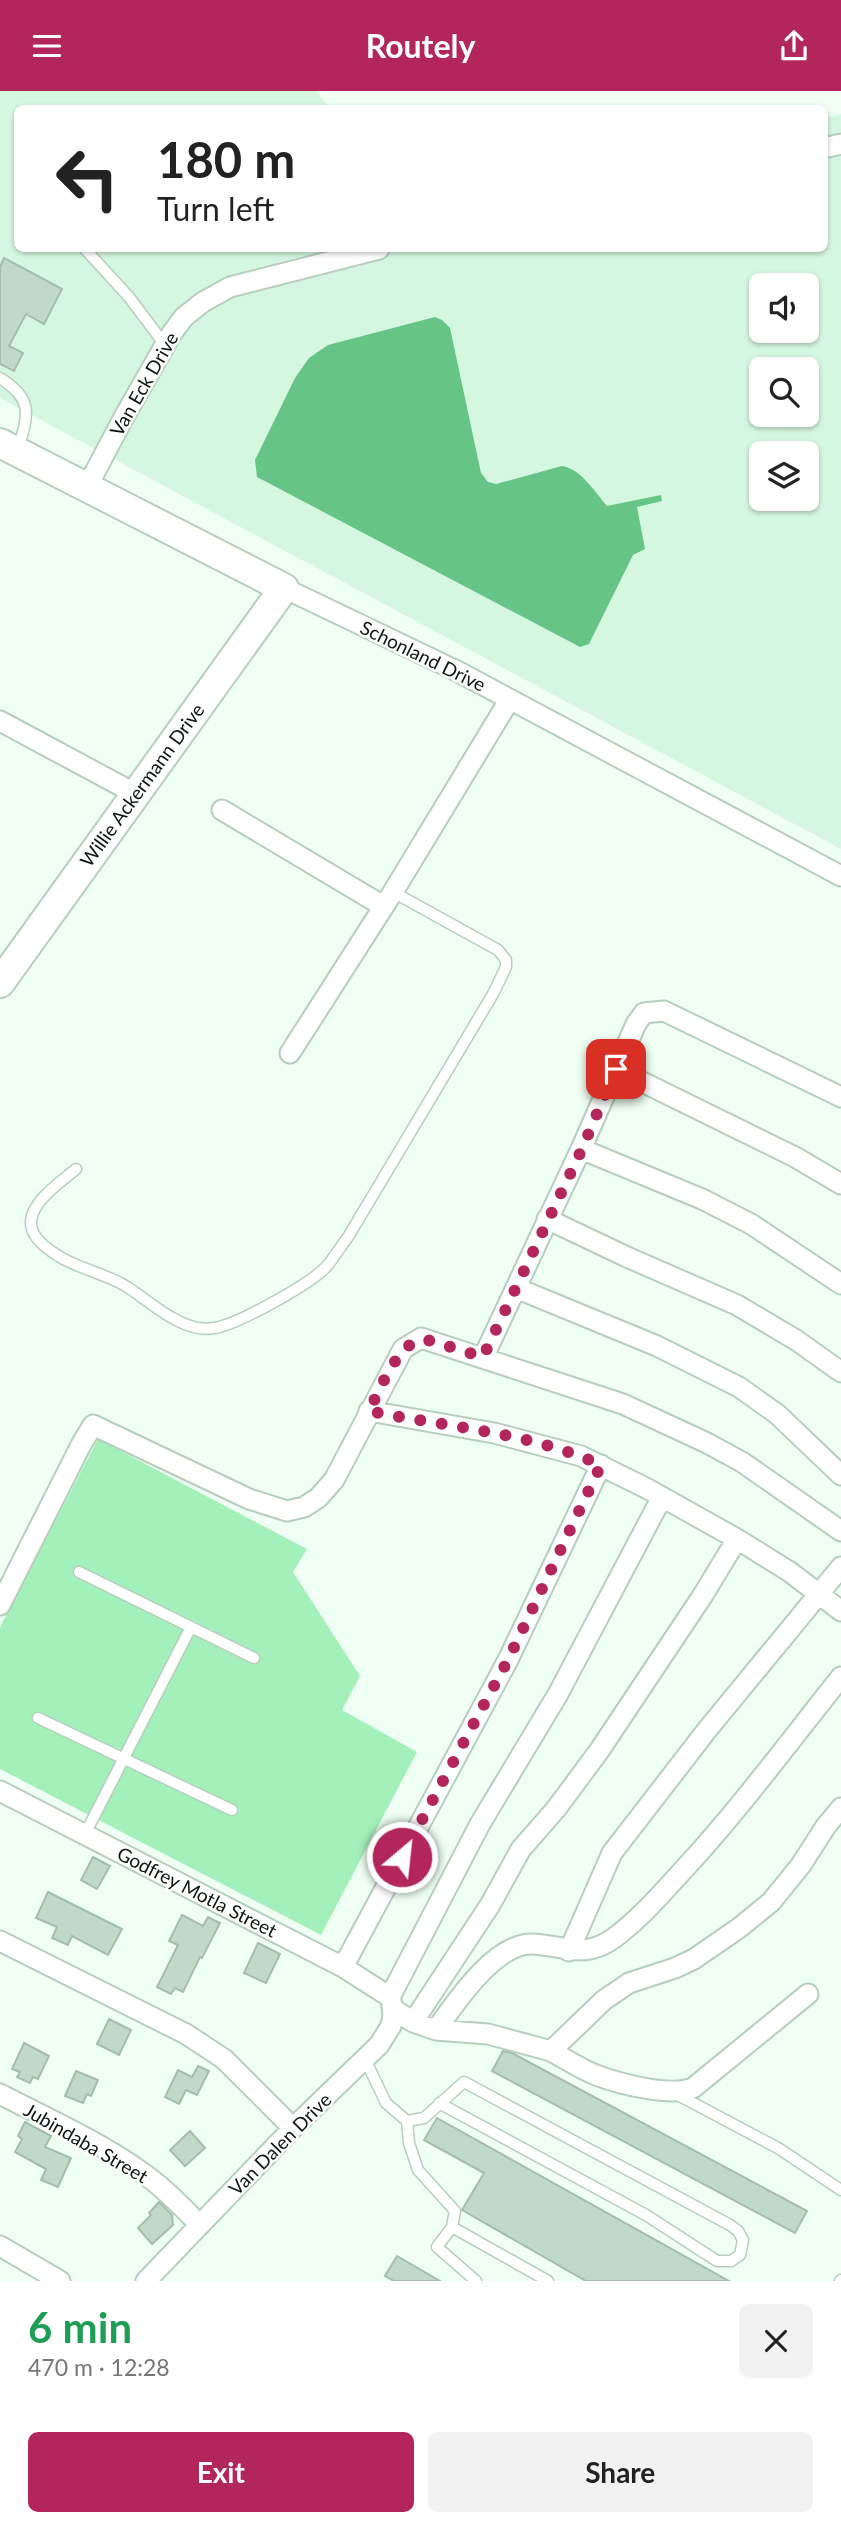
<!DOCTYPE html>
<html lang="en">
<head>
<meta charset="utf-8">
<style>
  body { margin:0; font-family:Lato,sans-serif; background:#f2f2f2; color:#222; height:100vh; display:flex; flex-direction:column; font-size:26px; white-space:nowrap }
  * { box-sizing:border-box; margin:0 }
  p { font-size:23px; color:#767676 }
  .icon { flex:none; width:38px; height:38px; fill:none; stroke:currentColor; stroke-width:2; stroke-linecap:round; stroke-linejoin:round }
  .map { position:relative; height:2190px; overflow:hidden }
  .panel { display:flex; flex-direction:column; background:#fff; flex:1 }
  .panel>* { flex:none }
  .top-card { position:absolute; left:14px; top:14px; width:814px; height:147px; border-radius:10px; box-shadow:0 2px 5px #0004; background:#fff; color:#222; overflow:hidden }
  .fabs { position:absolute; left:749px; top:182px; display:grid; gap:14px }
  .fabs a { display:grid; place-items:center; width:70px; height:70px; border-radius:10px; background:#fff; box-shadow:0 2px 5px #0004; font-size:35px }
  .pin { position:absolute; display:grid; place-items:center; width:60px; height:60px; color:#fff; margin:-30px; border-radius:14px; box-shadow:0 4px 10px #0006 }
  .me { position:absolute; width:77px; margin:-38px; rotate:28deg; stroke-linejoin:round; filter:drop-shadow(0 0 5px #0008) }
  .turn { display:flex; align-items:center; gap:24px; height:147px; padding:0 28px; font-size:32px }
  .turn .icon { width:91px; height:91px; stroke-width:2.5 }
  .turn b { display:block; font-size:49px; line-height:60px }
  .round { display:grid; place-items:center; flex:none; width:74px; height:74px; border-radius:10px; background:#f2f2f2 }
  .head { display:flex; align-items:center; justify-content:space-between; height:119px; padding:0 28px }
  h1 { font-size:42px; font-weight:700; line-height:52px; color:#1e9e55 }
  .action { display:flex; gap:14px; margin-top:auto; padding:14px 28px }
  .action a { flex:1; height:80px; border-radius:10px; background:#b3265c; color:#fff; font-size:28px; font-weight:700; line-height:80px; text-align:center }
  .action a+a { background:#f2f2f2; color:#222 }
  header { display:flex; justify-content:space-between; align-items:center; height:91px; padding:0 28px; background:#b3265c; color:#fff; font-size:32px; font-weight:700 }
  .map>svg:first-child { display:block }
</style>
</head>
<body>
<header><svg class="icon" aria-label="menu" viewBox="0 0 24 24"><path d="M4 6h16M4 12h16M4 18h16"/></svg>Routely<svg class="icon" aria-label="share" viewBox="0 0 24 24"><path d="M12 15V3M7 8l5-5 5 5M5 13v7h14v-7"/></svg></header>
<div class="map">
<svg width="841" height="2190" viewBox="0 0 841 2190">
  <rect width="100%" height="100%" fill="#effff3"/>
  <path fill="#d6f7df" fill-rule="evenodd" d="M0,0h316l14,17 -312,1v140h806v-131l17,-4v735l-841,-451zM761,194h46v46h-46zM761,278h46v46h-46zM761,362h46v46h-46z"/>
  <path fill="#a3f0ba" d="M98,1348l209,110 -14,23 67,104 -18,34 75,42 -96,183 -321,-166v-142z"/>
  <path fill="#65c486" d="M435,226l7,3 8,8 31,145 7,9 8,2 66,-18c19,3 33,26 45,40l54,-11 1,6 -25,6 8,42 -12,6 -44,89 -9,3 -323,-170 -2,-17 40,-82 14,-20 19,-13z"/>
  <path fill="#c0dac7" stroke="#a5beab" stroke-width="2" d="M4,167l58,31 -18,35 -18,-10 -17,32 14,7 -9,18 -14,-7v-97z
    M93,1766l17,9 -13,23 -16,-9z
    M48,1801l74,37 -14,26 -36,-19 -4,9 -16,-7 5,-11 -21,-9z
    M182,1824l21,11 5,-9 12,6 -18,35 -2,-1 -17,35 -8,-4 -4,6 -14,-7 21,-42 -9,-4z
    M258,1852l22,11 -14,29 -22,-10z
    M109,1928l22,11 -12,25 -22,-11z
    M24,1952l25,13 -11,23 -5,-2 -3,6 -13,-6 3,-5 -8,-3z
    M503,1960l9,2 295,158 -12,22 -303,-162z
    M198,1975l11,5 -12,24 -11,-5 -7,14 -14,-7 13,-27 14,7z
    M76,1980l22,9 -7,16 -4,-2 -4,9 -18,-7z
    M437,2027l292,163h-143l-124,-71 22,-37 -60,-33z
    M25,2031l26,14 -6,11 26,11 -13,29 -17,-7 5,-11 -31,-17 7,-13 -4,-3z
    M190,2040l15,17 -20,18 -15,-16z
    M159,2111l13,13 1,10 -21,19 -14,-16 13,-13 -2,-2z
    M397,2165l43,25h-46l-9,-5z"/>
  <g fill="none" stroke-linecap="round" stroke-linejoin="round">
    <defs>
      <path id="lane" d="M85,158l44,48 36,48
        M0,287c33,21 29,35 18,71
        M76,1078c-15,13 -43,31 -45,52 -1,13 10,23 20,30 21,16 50,21 73,34 25,15 58,49 90,43 23,-3 96,-44 112,-61 8,-9 15,-21 22,-30l145,-243 13,-27v-7l-8,-10 -105,-58
        M79,1481l112,55
        M38,1627l194,92
        M85,1743l106,-207 63,31
        M365,1968l21,44 21,18 17,-3 40,-36 266,143 8,6 5,9 -3,15 -9,6h-14l-71,-46 -207,-112
        M678,2004l100,53 63,42
        M407,2030l2,22 9,27 37,41 -3,16 -15,20 39,34
        M452,2136l96,54
        M840,2190l1,-1"/>
      <path id="street" d="M824,57l17,-4
        M87,396l37,-70 48,-84 12,-16 19,-15 27,-15 149,-38
        M284,497l171,82 386,206
        M0,630l136,73
        M222,719l161,96
        M290,962l103,-161 117,-193
        M616,978l179,88 46,27
        M581,1058l121,50 49,25 90,60
        M547,1128l80,38 110,48 59,35 45,32
        M516,1197l141,58 82,41 38,27 64,61
        M483,1267l98,-209 55,-125 8,-11 20,-2 177,86
        M369,1320l125,22 87,23 65,32 91,51 53,33 51,39
        M0,1514l82,-162 11,-18 156,74 38,12 17,-4 14,-9 16,-18 69,-131 18,-11 202,66 84,39 35,19 99,69
        M0,1700l343,176 47,30
        M0,1850l186,93 38,25 69,69
        M569,1860l43,-98 95,-123 134,-163
        M343,1876l165,-307 93,-195
        M390,1906l90,-173 78,-130 104,-197
        M392,1917l21,14 23,8 52,4 63,17 53,-51 25,-17 46,-15 19,-9 45,-31 32,-26 30,-37 25,-39 15,-18
        M413,1931l77,-117 31,-56 35,-40 43,-58 104,-156 34,-56
        M436,1939c19,-27 59,-87 96,-86 31,1 52,16 82,-6 27,-20 49,-46 72,-71 55,-60 104,-126 155,-190
        M551,1960c15,8 29,18 45,24 24,9 74,22 97,13l115,-94
        M0,2003c52,27 110,52 156,89 16,13 30,28 44,42
        M0,2155l60,35
        M146,2190l147,-153 86,-83 12,-19 2,-12 -2,-14"/>
      <path id="secondary" d="M0,352l284,145 -284,395"/>
    </defs>
    <use href="#lane" stroke="#b6cfbc" stroke-width="13"/>
    <use href="#street" stroke="#b6cfbc" stroke-width="23"/>
    <use href="#secondary" stroke="#b6cfbc" stroke-width="32"/>
    <use href="#lane" stroke="#fff" stroke-width="10"/>
    <use href="#street" stroke="#fff" stroke-width="19"/>
    <use href="#secondary" stroke="#fff" stroke-width="28"/>
  </g>
  <g fill="none" stroke-linecap="round" stroke-linejoin="round">
    <path stroke="#b3265c" stroke-width="12" stroke-dasharray="0 21.6" d="M402,1766l106,-197 93,-195c-72,-33 -155,-38 -232,-54 11,-21 32,-77 59,-71l55,17 99,-208 34,-80"/>
  </g>
  <g text-anchor="middle" stroke-width="5" stroke-linejoin="round" paint-order="stroke">
    <g font-size="19" fill="#0d160f" stroke="#fff">
      <text transform="translate(144 293) rotate(-60)" y="7">Van Eck Drive</text>
      <text transform="translate(423 565) rotate(26)" y="7">Schonland Drive</text>
      <text transform="translate(142 694) rotate(-54)" y="7">Willie Ackermann Drive</text>
      <text transform="translate(197 1801) rotate(27)" y="7">Godfrey Motla Street</text>
      <text transform="translate(86 2052) rotate(30)" y="7">Jubindaba Street</text>
      <text transform="translate(280 2053) rotate(-45)" y="7">Van Dalen Drive</text>
    </g>
  </g>
</svg>
<div class="fabs">
<a><svg class="icon" aria-label="sound" viewBox="0 0 24 24"><path d="M4 9h4l5-4v14l-5-4H4zM17 9q2 3 0 6"/></svg></a>
<a><svg class="icon" aria-label="search" viewBox="0 0 24 24"><circle cx="10" cy="10" r="6"/><path d="M15 15l6 6"/></svg></a>
<a><svg class="icon" aria-label="layers" viewBox="0 0 24 24"><path d="M12 4l9 5-9 5-9-5zM3 14l9 5 9-5"/></svg></a>
</div>
<div class="pin" style="left:616px;top:978px;background:#d93025"><svg class="icon" aria-label="arrive" viewBox="0 0 24 24"><path d="M6 21V4h12l-3 4 3 4H6"/></svg></div>
<svg class="me" style="left:402px;top:1766px" viewBox="-20 -20 40 40"><circle r="17" fill="#b3265c" stroke="#fff" stroke-width="3"/><path d="M0-11L8 9 0 5-8 9z" fill="#fff"/></svg>
<div class="top-card">
<div class="turn"><svg class="icon" aria-label="left" viewBox="0 0 24 24"><path d="M17 20v-9H6M10 6l-5 5 5 5"/></svg><div><b>180 m</b>Turn left</div></div>
</div>
</div>
<section class="panel">
<div class="head"><div><h1>6 min</h1><p>470 m · 12:28</p></div><a class="round"><svg class="icon" aria-label="close" viewBox="0 0 24 24"><path d="M6 6l12 12M18 6L6 18"/></svg></a></div>
<div class="action"><a>Exit</a><a>Share</a></div>
</section>
</body>
</html>
